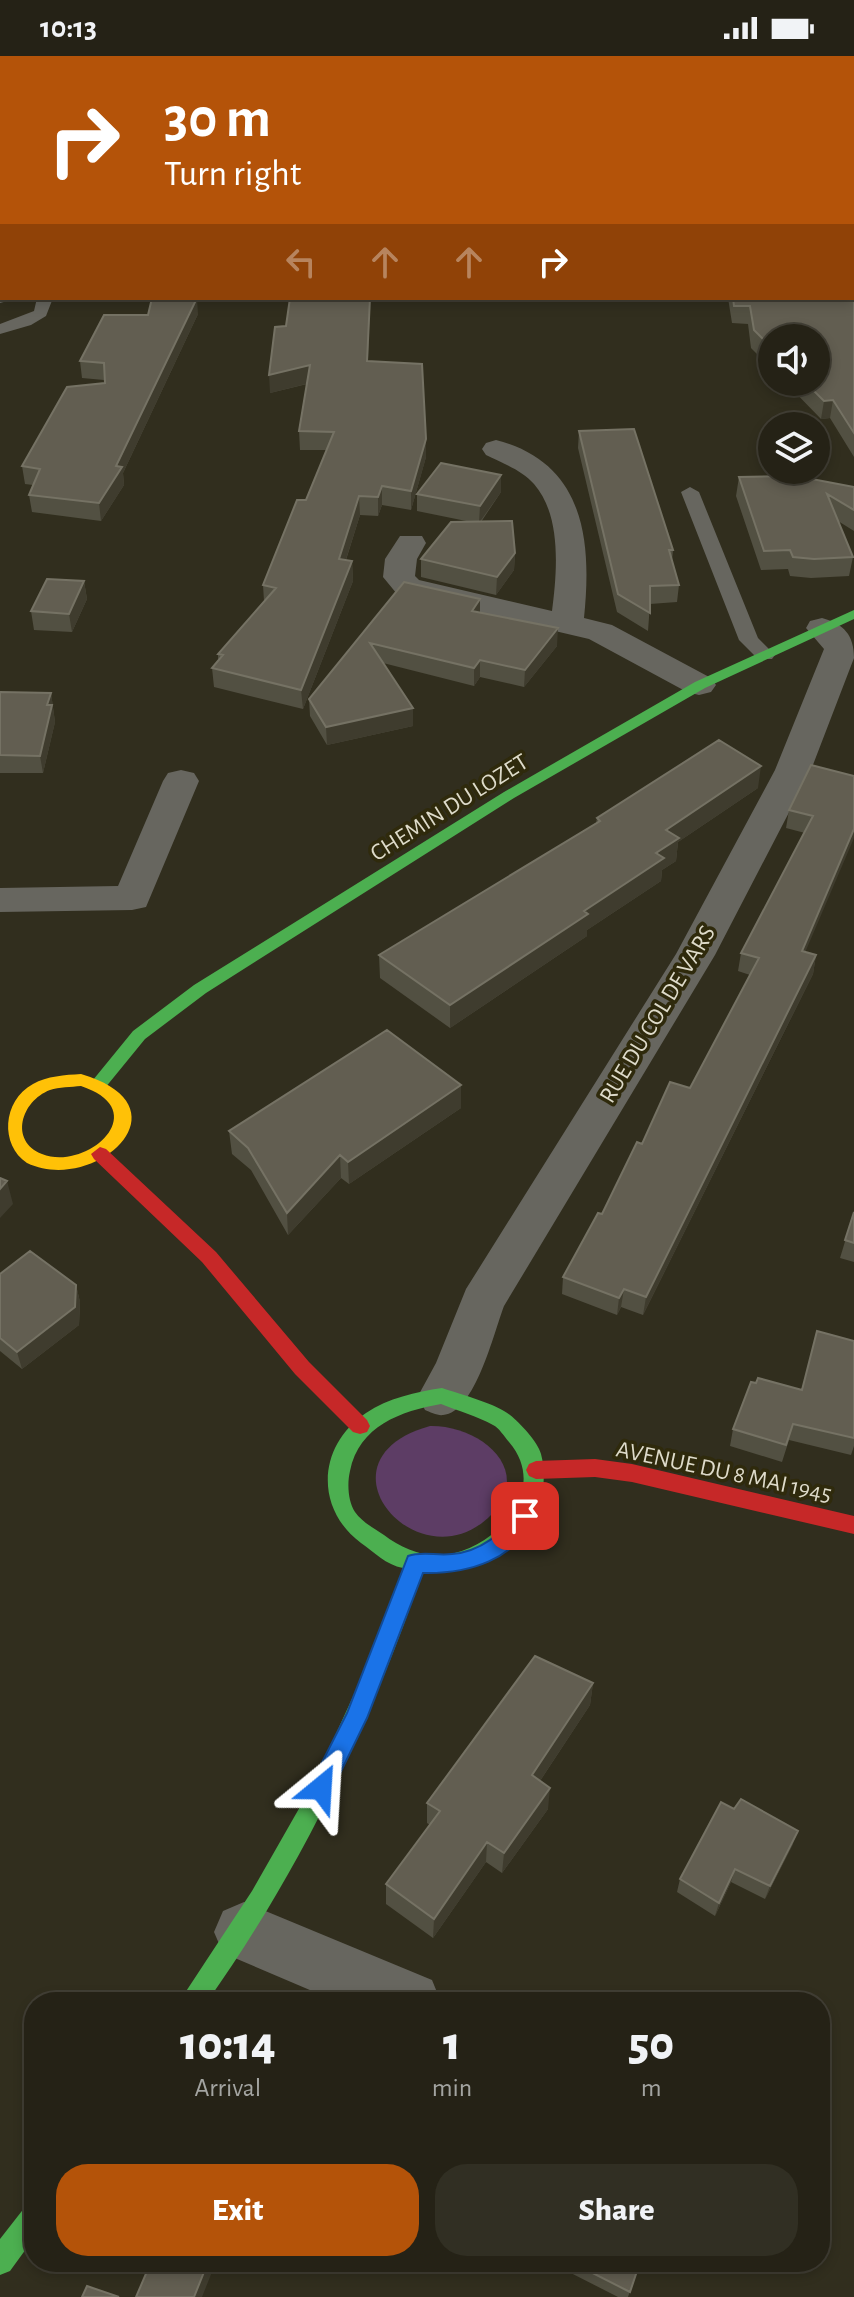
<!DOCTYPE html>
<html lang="en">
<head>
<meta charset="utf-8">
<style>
  body { margin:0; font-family:"Alegreya Sans",sans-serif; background:#312f23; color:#f1f3f6; height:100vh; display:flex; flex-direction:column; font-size:30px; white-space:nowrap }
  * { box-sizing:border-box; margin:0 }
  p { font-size:26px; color:#a3a4a1 }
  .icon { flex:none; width:44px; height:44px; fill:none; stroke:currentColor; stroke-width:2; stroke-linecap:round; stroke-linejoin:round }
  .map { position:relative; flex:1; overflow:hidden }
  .details { position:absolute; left:24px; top:1936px; width:806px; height:280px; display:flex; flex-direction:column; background:#252216; border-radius:32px; box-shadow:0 4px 12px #0003,0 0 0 2px #423f35 }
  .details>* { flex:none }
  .guide { position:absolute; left:0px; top:0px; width:854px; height:244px; box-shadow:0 4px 12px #0003,0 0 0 2px #423f35; background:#b45309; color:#fff; overflow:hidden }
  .fabs { position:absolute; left:758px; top:268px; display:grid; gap:16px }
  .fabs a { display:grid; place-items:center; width:72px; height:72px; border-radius:50%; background:#252216; box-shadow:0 4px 12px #0003,0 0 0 2px #423f35; font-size:40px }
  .pin { position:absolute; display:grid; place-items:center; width:68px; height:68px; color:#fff; margin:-34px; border-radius:16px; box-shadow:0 4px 12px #0006 }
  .me { position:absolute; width:88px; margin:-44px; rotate:27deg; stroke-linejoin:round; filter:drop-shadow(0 0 6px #0008) }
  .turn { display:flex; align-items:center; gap:28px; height:168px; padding:0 32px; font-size:36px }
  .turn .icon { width:104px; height:104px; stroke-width:2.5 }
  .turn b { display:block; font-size:56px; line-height:68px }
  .lanes { display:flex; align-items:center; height:76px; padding:0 32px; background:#0003; justify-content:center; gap:40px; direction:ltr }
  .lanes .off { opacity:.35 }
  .eta { display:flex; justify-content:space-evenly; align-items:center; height:136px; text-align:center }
  .eta b { font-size:48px; font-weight:800; line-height:56px }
  .action { display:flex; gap:16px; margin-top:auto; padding:16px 32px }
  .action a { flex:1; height:92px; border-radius:32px; background:#b45309; color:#fff; font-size:32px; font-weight:800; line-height:92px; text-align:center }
  .action a+a { background:#312f23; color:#f1f3f6 }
  .status { display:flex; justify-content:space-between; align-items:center; height:56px; padding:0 40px; background:#252216; direction:ltr }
  .status svg { height:22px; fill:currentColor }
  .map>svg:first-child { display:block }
</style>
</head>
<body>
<div class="status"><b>10:13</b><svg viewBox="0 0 49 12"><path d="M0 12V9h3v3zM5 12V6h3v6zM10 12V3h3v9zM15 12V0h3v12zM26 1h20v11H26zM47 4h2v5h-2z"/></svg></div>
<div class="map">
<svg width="854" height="2241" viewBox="0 0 854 2241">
  <rect width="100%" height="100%" fill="#312e1e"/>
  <path fill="#5d3d65" d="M430,1370c49,-1 105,43 61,89 -71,72 -183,-55 -61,-89z"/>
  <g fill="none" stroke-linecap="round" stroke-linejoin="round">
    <path fill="#67665f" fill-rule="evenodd" d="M37,242h16l-7,18 -15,9 -31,9v-10l34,-13z
      M690,431l9,5 59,146 17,17 -3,4h-14l-19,-19 -58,-148z"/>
    <path fill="#67665f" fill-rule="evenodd" d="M0,40l2,1v14l-2,-1z
      M852,43l2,1v14l-2,-1z
      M0,231l2,11h11l-2,2 -11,3z
      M496,384c89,23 96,101 88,178l28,7 99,53 5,7 -5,7 -12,3 -12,-3 -98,-53 -192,-45 -14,-17 2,-18 15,-23h22l4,7 -9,16 -2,17 4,4 133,31c5,-39 10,-95 -18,-127 -12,-14 -32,-21 -48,-29l-4,-6 4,-6z
      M822,562c22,6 32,17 32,40l-43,112 -96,185 -211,351c-10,26 -29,107 -61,109 -5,1 -13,-3 -18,-5l-7,-14 18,-33 30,-74 210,-335 99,-184 49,-121 -18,-21 4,-7z
      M181,714l13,3 5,8 -53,126 -14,3 -132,2v-24l118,-2 45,-105 5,-8z
      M244,1846l188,78 9,22h-103l-115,-49 -9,-21 9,-21z"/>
    <path fill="#4caf50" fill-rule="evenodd" d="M854,554v9l-149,69 -191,110 -308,195 -61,46 -40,49h-12l-3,-4 3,-4 40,-49 61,-46 310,-193 191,-110z
      M442,1332c18,6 55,16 68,27 10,8 28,27 31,39 18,68 -53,127 -118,117 -53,154 -122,298 -216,431h-28l73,-111 61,-107 48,-105 42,-111c-17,-3 -29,-16 -42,-25 -47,-35 -43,-98 5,-130 22,-15 50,-21 76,-25zM441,1348c17,7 36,12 52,21 6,3 11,11 16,17 41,48 -12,105 -63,113 -22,3 -45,-7 -62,-20 -9,-6 -22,-13 -29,-23 -7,-11 -8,-28 -5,-41 9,-45 51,-60 91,-67z
      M34,2147v35l-24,33 -10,4v-36l25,-32z"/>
    <path fill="#ffc107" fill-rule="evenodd" d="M81,1018c112,33 13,121 -54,89 -27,-18 -25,-62 6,-79 14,-8 32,-9 48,-10zM81,1030c75,25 5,86 -39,68 -33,-13 -21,-53 8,-64 9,-3 21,-3 31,-4z"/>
    <path fill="#c62828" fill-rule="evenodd" d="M100,1091l6,2 110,103 93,110 58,58 3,6 -3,6 -7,2 -7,-2 -58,-58 -93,-112 -108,-103 -3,-5z
      M595,1403l37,5 222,52v18l-222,-52 -37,-5 -59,2 -7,-3 -3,-6 3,-6 7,-3z"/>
  </g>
  <path fill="#525042" d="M180,0h39l-1,2h-32z
    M818,0h36v21l-2,-1v-18h-30z
    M852,158l2,50 -1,1v3l1,-1v190l-24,-39 -9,1 -36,-37h31l-44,-44v31l-21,-21 -3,-24 -16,-1 -4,-25h124z
    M370,244l-2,61 58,78v18l-15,53 -29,-5 -4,11 -18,-1 -14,45 6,1 1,20 -50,128 -89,-22 -2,-19 6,-8v-6l46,-53 -1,-16 43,-85 21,-50h-27l-1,-19 8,-47 -37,9 16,-67z
    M198,258l-75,159 1,12 -23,36 -69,-9 -3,-17 4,-10 -8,-1 -3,-18 83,-83 -1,-3 -22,-2 -2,-17z
    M579,375l94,119 -1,11 7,24 -2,17 -27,2 -2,27 -31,-19 -39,-164z
    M739,421l115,10v44l-16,-10 15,36 -4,19 -38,2 -21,-2 -2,-7 -27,1 -25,-74z
    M501,436l-20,30 34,31 -1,17 -18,25 -75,-18v-18l50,-37 -54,-11v-17z
    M84,525l3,18 -15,33 -38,-2 -3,-19z
    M404,526l76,17v13l77,34 -33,41 -44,-10 -6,9 -91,-23 30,45v18l-86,19 -17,-29 -1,-17z
    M0,636l51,1 4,29 -12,51h-43z
    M854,720l-49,176 11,3 -3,19 -170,341 -22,-8 -4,8 -55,-21 1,-17 39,-63 88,-126 60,-113 -12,-4 3,-18 64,-120 -19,-5 3,-18z
    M758,732l-80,54 -2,19 -14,9 -1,11 -74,49v6l-137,92 -70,-50 -1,-23 217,-132 1,-5z
    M461,1029v23l-112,76 -8,-6 -53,57 -37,-65 -19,-16 -3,-23z
    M854,1156v50l-14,-4z
    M0,1218l76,11 4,17 -1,23 -57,44 -22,-18z
    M854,1285v105l-3,9 -62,-15 -7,22 -52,-16 3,-17 23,-46 46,7z
    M593,1627l-3,22 -50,76 8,28 -46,64 -16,-11 -53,76 -47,-34v-20l44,-59 -3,-2v-20z
    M734,1753l59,35 -28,55 -34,-17 -16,34 -38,-24 3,-13z
    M564,2206h76l-12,35h-10l-55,-28z"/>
  <path fill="#3f3c2e" d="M854,115v16l-2,1v-16z
    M197,242l1,16 -75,159 1,12 -23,36 -2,-18z
    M310,309v18l-40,10 -1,-18z
    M833,344l-3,18 -9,1 3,-18z
    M426,383v18l-15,53v-19z
    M501,419v17l-22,31 1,-17z
    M382,430v19l-4,11v-19z
    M359,440l1,19 -20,63 -1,-19z
    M515,497l-1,17 -18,25 1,-18z
    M352,505l1,20 -50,128 -2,-19z
    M84,525l3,18 -15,33 -3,-18z
    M480,543v18l-8,-6z
    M558,572l-1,18 -33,41 1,-17z
    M480,604v17l-6,9v-18z
    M51,637l4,29 -12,51 -3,-17 7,-51z
    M413,652v18l-86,19 -1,-18z
    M761,710l-3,22 -80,54 -2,19 -14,9 -1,11 -74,49v6l-137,92v-23l134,-94 72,-58 10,-23z
    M854,773v9l-56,131 4,-18z
    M816,899l-3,19 -170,341 3,-18z
    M461,1029v23l-112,76 -1,-22z
    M340,1099l1,23 -53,57 -1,-22z
    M7,1125l6,23 -13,14v-29z
    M76,1229l4,17 -1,23 -57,44 -5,-17z
    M624,1233l-3,18 -4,8 2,-17z
    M593,1627l-3,22 -60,91 2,-21z
    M550,1732l-2,21 -46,64 2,-20z
    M798,1775l-5,13 -28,55 5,-13z
    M487,1786l-1,20 -53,76 1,-19z
    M735,1813l-4,13 -16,34 4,-13z
    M208,2206h8l-14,35h-8z"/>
  <path fill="#625e51" stroke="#757264" stroke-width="2" d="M381,0h386v2h-391z
    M852,91h2v24l-2,1z
    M852,158h2v34l-2,2z
    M852,198l1,14 1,-1v166l-21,-33 -9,1 -19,-19h11v-44h-44v10l-18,-18 -4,-24h-16l-1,-8h119z
    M152,242h45l-81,168 6,1 -23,36 -70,-8 11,-26 -18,-3 45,-79 38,-4 -1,-20 -24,-2 24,-46h44z
    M290,242h80l-3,63 55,3 4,75 -15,52 -29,-5 -4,11 -19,-1 -20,63 13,2 -51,129 -89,-22 11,-13 -5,-1 58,-66 -13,-3 34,-85h9l28,-68 -35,-1 11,-66 -41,10 6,-48 11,-1z
    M634,373l39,121h-4l10,35 -29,1v27l-32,-19 -39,-163z
    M441,407l60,12 -21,31 -63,-12z
    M796,420l58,11v23l-27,-16 26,63 -39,2 -21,-2 -3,-7 -26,1 -25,-74z
    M512,465l3,32 -18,24 -76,-18 30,-37z
    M47,523l37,2 -15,33 -38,-3z
    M404,526l76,17 -8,12 86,17 -33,42 -45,-10 -6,8 -104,-25 43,65 -87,19 -17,-28z
    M0,636l51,1 -4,12h5l-12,51 -40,-1z
    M719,684l42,26 -95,64 13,8 -23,15 8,5 -80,53 4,3 -138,91 -71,-50 221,-134 -3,-3z
    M811,709l43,11v53l-52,122 14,4 -170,342 -22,-8 -5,9 -56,-21 35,-64 4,1 35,-72 5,2 28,-62 20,6 69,-130 -18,-5 72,-137 -24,-6z
    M387,974l74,55 -113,77 -8,-7 -53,58 -39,-65 -19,-17z
    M0,1122l7,3 -7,8z
    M854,1156v31l-9,-3z
    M30,1195l46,34 -1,22 -58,45 -17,-14v-64z
    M817,1275l37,10v97l-61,-14 -7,21 -53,-16 18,-47 5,1 2,-5 44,12z
    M535,1600l58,27 -61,92 18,13 -46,65 -17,-11 -53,77 -48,-35 54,-73 -13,-8z
    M741,1743l57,32 -28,55 -35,-17 -16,34 -39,-24 41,-77 13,7z
    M151,2206h57l-14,35h-58z
    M571,2206h69l-10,30z
    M87,2230l32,11h-37z"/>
  <path fill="#1a73e8" stroke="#114b97" stroke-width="2" d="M525,1451l8,3 3,6c-21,44 -67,58 -113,57l-56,145 -38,78 -8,3 -8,-3 -4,-8 38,-75 61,-157c14,-5 29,0 44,-2 27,-2 53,-21 66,-44z"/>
  <g text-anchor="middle" stroke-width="7" stroke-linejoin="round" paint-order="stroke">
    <g font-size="24" fill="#dedbca" stroke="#2f2a0c">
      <text transform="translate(449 751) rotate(-32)" y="8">CHEMIN DU LOZET</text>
      <text transform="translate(657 958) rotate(-59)" y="8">RUE DU COL DE VARS</text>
      <text transform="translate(724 1415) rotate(12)" y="8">AVENUE DU 8 MAI 1945</text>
    </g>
  </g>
</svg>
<div class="fabs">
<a><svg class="icon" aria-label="sound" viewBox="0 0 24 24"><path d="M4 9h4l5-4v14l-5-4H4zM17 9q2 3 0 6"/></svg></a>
<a><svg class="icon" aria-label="layers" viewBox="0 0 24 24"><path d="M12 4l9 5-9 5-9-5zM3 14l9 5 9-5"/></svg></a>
</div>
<div class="pin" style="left:525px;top:1460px;background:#d93025"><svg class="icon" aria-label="arrive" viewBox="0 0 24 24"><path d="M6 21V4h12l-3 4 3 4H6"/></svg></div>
<svg class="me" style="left:321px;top:1732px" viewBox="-20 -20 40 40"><path d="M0-17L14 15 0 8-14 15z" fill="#1a73e8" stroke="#fff" stroke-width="4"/></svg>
<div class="guide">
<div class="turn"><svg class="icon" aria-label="right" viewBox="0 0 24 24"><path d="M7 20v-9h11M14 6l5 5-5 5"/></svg><div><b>30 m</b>Turn right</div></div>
<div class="lanes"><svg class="icon off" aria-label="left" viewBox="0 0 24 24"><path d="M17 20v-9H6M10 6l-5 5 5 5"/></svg><svg class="icon off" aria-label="ahead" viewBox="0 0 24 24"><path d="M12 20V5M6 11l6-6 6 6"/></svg><svg class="icon off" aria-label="ahead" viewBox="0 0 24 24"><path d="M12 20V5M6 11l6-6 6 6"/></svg><svg class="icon" aria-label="right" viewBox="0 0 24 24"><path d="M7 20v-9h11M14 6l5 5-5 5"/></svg></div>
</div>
<section class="details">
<div class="eta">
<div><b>10:14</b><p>Arrival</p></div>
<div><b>1</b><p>min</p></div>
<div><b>50</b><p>m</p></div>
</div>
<div class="action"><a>Exit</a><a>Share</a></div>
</section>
</div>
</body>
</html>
